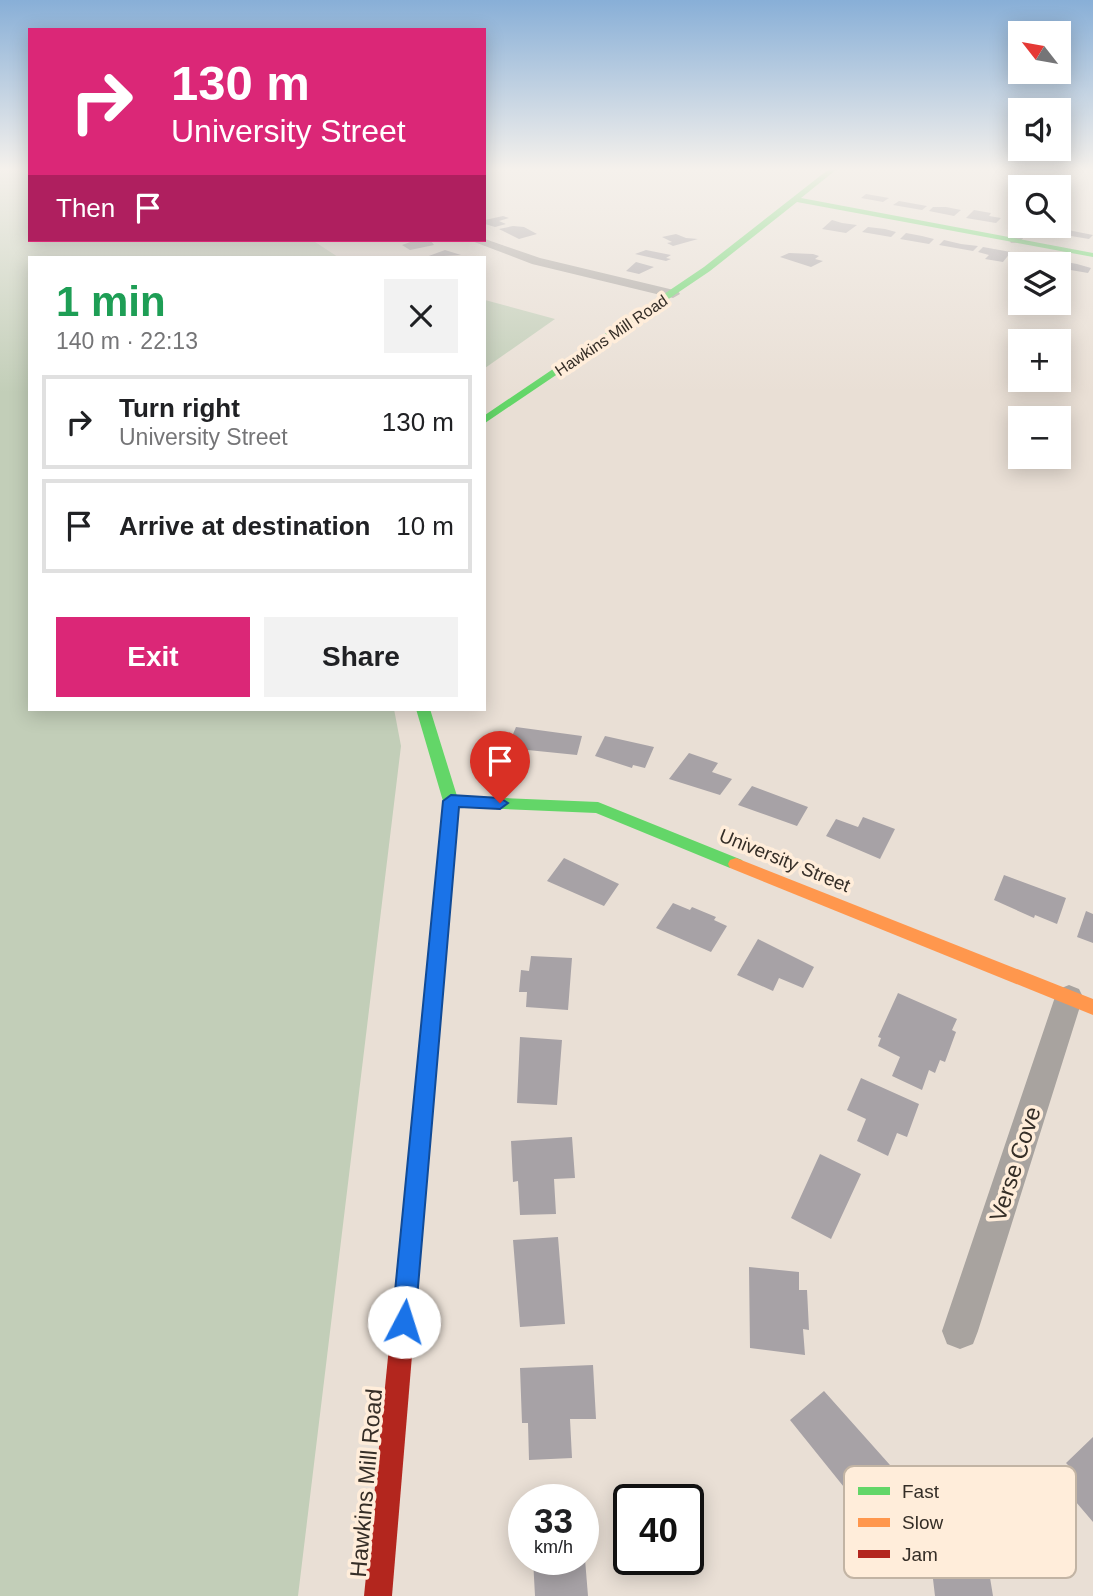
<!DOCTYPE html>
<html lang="en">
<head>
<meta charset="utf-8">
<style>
  body { margin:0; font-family:Helvetica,sans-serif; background:#f2f2f2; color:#202124; height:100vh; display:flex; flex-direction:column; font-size:26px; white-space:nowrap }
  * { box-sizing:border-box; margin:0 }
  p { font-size:23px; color:#757577 }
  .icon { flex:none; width:38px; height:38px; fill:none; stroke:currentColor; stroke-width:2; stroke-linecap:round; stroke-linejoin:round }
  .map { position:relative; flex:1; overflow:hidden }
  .side { position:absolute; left:28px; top:256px; width:458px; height:455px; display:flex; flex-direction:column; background:#fff; border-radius:0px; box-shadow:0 4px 18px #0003 }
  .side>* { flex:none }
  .banner { position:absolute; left:28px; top:28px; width:458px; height:214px; border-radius:0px; box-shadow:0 4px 18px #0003; background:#db2777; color:#fff; overflow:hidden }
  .needle { width:46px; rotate:301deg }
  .tools { position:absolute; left:1008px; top:21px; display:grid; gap:14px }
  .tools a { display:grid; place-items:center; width:63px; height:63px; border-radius:0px; background:#fff; box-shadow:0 4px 18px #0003; font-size:35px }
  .speed { position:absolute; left:508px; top:1484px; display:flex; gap:14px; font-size:35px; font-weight:700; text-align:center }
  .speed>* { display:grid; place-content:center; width:91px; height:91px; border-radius:50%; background:#fff; box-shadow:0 4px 18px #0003; line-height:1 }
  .speed small { font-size:18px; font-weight:400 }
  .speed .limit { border:4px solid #111; border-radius:10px; background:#fff; color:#111 }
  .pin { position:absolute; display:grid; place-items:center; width:60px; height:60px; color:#fff; margin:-72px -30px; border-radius:50% 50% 50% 0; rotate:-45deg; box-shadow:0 0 7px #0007 }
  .pin .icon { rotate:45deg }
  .me { position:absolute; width:77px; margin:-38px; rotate:5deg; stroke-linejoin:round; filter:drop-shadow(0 0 5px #0008) }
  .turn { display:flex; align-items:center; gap:24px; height:147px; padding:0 28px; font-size:32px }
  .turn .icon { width:91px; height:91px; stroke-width:2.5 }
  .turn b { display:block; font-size:49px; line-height:60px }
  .then { display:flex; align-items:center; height:66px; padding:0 28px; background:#0003; gap:14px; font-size:26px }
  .round { display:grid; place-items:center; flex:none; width:74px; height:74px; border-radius:0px; background:#f2f2f2 }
  .head { display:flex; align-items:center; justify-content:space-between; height:119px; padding:0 28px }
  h1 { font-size:42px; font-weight:700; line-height:52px; color:#1e9e55 }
  .primary-button { display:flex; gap:14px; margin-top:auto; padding:14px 28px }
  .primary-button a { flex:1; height:80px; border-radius:0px; background:#db2777; color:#fff; font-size:28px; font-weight:700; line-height:80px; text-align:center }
  .primary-button a+a { background:#f2f2f2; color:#202124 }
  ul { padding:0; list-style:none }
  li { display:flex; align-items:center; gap:21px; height:94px; margin:0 14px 10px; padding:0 14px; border:4px solid #e0e0e0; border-radius:0px }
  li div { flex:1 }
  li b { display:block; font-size:26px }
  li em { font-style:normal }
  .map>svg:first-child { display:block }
</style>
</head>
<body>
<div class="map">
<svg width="1093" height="1596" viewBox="0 0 1093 1596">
  <rect width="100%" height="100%" fill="#e9dfd5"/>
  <path fill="#c2ceb8" d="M0,169h30v71h282l26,17h-308v452h364l7,37 -103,850h-298z
    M485,300l70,19 -70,49z"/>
  <path fill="#a7a2a6" d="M866,194l23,4 -6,4 -22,-4z
    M899,201l28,5 -5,4 -29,-5z
    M933,207h13l15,3 -7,6 -25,-5z
    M974,210l17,3 -2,3 12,2 -5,5 -30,-5z
    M503,216l6,2 -10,3 7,3 -11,3 -10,-3v-4z
    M832,220l10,3 15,2 -11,8 -24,-4z
    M513,226l11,1 13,7 -18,5 -20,-10z
    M868,227l17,2 11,3 -5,5 -29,-5z
    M1063,229l30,6 -4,4 -30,-5z
    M906,233l16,3 12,3 -5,5 -29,-5z
    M676,234l10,4 12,1 -25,7 -6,-3 5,-1 -10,-5z
    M416,240l15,1 3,4 -24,5 -8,-5z
    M944,240l17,4 17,2 -5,5 -34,-6z
    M983,247l11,2 17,3 -8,10 -18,-3 4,-4 -11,-3z
    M445,250l16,5 -35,2z
    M646,250l25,5 -5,3 5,1 -5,2 -31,-7z
    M789,253l24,1 6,2 -4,3 8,2 -12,6 -31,-10z
    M1023,256l15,1 17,4 -3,3 -34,-3z
    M1061,261l16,3 14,4 -3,5 -29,-5z
    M636,262l18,5 -15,7 -13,-3z
    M516,727l66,9 -5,19 -70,-7z
    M605,736l49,11 -9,21 -12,-3 -1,3 -37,-12z
    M689,753l29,10 -6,9 20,7 -12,16 -51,-16z
    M752,786l56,21 -11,19 -59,-21z
    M863,817l32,12 -15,30 -54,-23 10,-17 22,8z
    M564,858l55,26 -15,22 -57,-25z
    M1004,875l62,23 -9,26 -22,-9 -1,3 -40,-18z
    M673,903l17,7 2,-3 24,10 -2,3 13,6 -16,26 -55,-24z
    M1086,911l7,3v29l-16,-6z
    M758,939l56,28 -11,21 -24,-10 -6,13 -36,-16z
    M531,956l41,2 -4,52 -42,-3 1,-15h-8l2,-22 8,1z
    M898,993l59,26 -5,11 4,2 -11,30 -5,-2 -5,13 -6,-3 -7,20 -30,-14 8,-19 -22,-11 3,-8 -3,-1z
    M520,1037l42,3 -5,65 -40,-2z
    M861,1078l58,26 -12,33 -10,-4 -9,23 -31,-15 9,-22 -19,-9z
    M572,1137l3,41 -21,1 2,35 -36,1 -2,-34 -5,1 -2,-41z
    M820,1154l41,20 -30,65 -40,-21z
    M558,1237l7,87 -45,3 -7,-87z
    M749,1267l50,5v18h8l2,40 -6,-1 2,26 -55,-7z
    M593,1365l3,54h-26l2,39 -43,2 -1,-37h-6l-2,-55z
    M824,1391l74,83 -8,8 -2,-2 -28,27 -70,-87z
    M1093,1437v85l-34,-40 13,-13 -6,-6z
    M921,1477l55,6 1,5 60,8 9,49 -62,-4 9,55h-58z
    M533,1559h52l3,37h-53z"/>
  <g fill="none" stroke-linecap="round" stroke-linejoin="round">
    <path fill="#a8a39f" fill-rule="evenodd" d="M1021,226h12l-14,17h-8l-2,-3z
      M485,239l55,19 138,33 2,3 -7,4 -141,-34 -63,-24z
      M1069,985l10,4 4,8 -105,334 -5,13 -13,5 -13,-5 -5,-13 113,-334 4,-8z"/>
    <path fill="#63d668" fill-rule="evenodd" d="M829,169h8l-36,29 292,55v4l-296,-55 -87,69 -225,152v-8l219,-148z
      M416,709h14l27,87 141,6 144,58 2,4 -2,4h-12l-134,-55 -138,-6 -18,212 -2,6 -7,2 -7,-2 -2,-6 21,-218z"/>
    <path fill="#ff974d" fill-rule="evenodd" d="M736,858l357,141v16l-363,-147 -2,-4 2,-4z"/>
    <path fill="#b3261e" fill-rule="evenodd" d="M431,1011l7,2 2,6 -48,577h-28l58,-577 2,-6z"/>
  </g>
  <linearGradient id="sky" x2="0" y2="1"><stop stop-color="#88afd7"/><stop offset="0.43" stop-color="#f5f1ec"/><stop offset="1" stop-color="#f5f1ec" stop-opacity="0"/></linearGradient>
  <rect width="1093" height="393" fill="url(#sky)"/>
  <path fill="#1a73e8" stroke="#114b97" stroke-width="2" d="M451,795l49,3 8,5 -8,6 -41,-2 -44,515 -3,8 -8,4 -9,-4 -3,-8 51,-521z"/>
  <g text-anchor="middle" stroke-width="7" stroke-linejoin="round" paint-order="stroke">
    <g font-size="16" fill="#352e27" stroke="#ffedda">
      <text transform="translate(611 335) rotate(-34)" y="6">Hawkins Mill Road</text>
    </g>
    <g font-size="19" fill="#352e27" stroke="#ffedda">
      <text transform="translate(785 860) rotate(22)" y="7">University Street</text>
    </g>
    <g font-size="23" fill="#352e27" stroke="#ffedda">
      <text transform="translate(1015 1164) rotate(-72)" y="8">Verse Cove</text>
      <text transform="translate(366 1483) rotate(-85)" y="8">Hawkins Mill Road</text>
    </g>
  </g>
  <rect x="844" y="1466" width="232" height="112" rx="10" fill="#ffedda" stroke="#c2b4a4" stroke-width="2"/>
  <rect x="858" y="1487" width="32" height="8" fill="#63d668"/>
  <rect x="858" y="1518" width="32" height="9" fill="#ff974d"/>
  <rect x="858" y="1550" width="32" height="8" fill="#b3261e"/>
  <g font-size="19" fill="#352e27">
    <text x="902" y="1498">Fast</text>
    <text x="902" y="1529">Slow</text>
    <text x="902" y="1561">Jam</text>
  </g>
</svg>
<div class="tools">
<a><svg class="needle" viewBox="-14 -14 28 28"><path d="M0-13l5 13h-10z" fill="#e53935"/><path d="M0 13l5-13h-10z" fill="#757577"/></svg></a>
<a><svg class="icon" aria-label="sound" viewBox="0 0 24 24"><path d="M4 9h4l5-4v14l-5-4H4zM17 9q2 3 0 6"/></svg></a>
<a><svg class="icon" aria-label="search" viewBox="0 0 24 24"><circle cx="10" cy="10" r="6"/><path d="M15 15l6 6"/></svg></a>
<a><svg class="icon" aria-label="layers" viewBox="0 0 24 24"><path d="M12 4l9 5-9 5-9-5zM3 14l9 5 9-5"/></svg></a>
<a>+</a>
<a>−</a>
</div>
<div class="speed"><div>33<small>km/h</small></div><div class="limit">40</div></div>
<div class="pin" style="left:500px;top:803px;background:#d93025"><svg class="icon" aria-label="arrive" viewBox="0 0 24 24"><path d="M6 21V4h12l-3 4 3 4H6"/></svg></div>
<svg class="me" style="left:404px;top:1322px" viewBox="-20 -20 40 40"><circle r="19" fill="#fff"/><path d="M0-13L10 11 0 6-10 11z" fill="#1a73e8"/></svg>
<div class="banner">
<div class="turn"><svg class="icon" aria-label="right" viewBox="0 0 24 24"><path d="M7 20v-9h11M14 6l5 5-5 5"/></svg><div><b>130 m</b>University Street</div></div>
<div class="then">Then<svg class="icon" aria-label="arrive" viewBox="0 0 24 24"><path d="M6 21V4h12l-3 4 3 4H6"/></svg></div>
</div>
<section class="side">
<div class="head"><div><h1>1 min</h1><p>140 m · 22:13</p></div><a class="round"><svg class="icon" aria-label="close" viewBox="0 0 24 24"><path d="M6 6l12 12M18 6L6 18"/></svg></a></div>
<ul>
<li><svg class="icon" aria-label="right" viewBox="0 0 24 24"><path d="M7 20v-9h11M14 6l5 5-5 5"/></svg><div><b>Turn right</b><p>University Street</p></div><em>130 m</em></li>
<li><svg class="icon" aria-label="arrive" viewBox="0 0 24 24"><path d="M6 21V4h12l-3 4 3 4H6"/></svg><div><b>Arrive at destination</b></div><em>10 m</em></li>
</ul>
<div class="primary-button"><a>Exit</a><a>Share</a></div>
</section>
</div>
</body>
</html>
